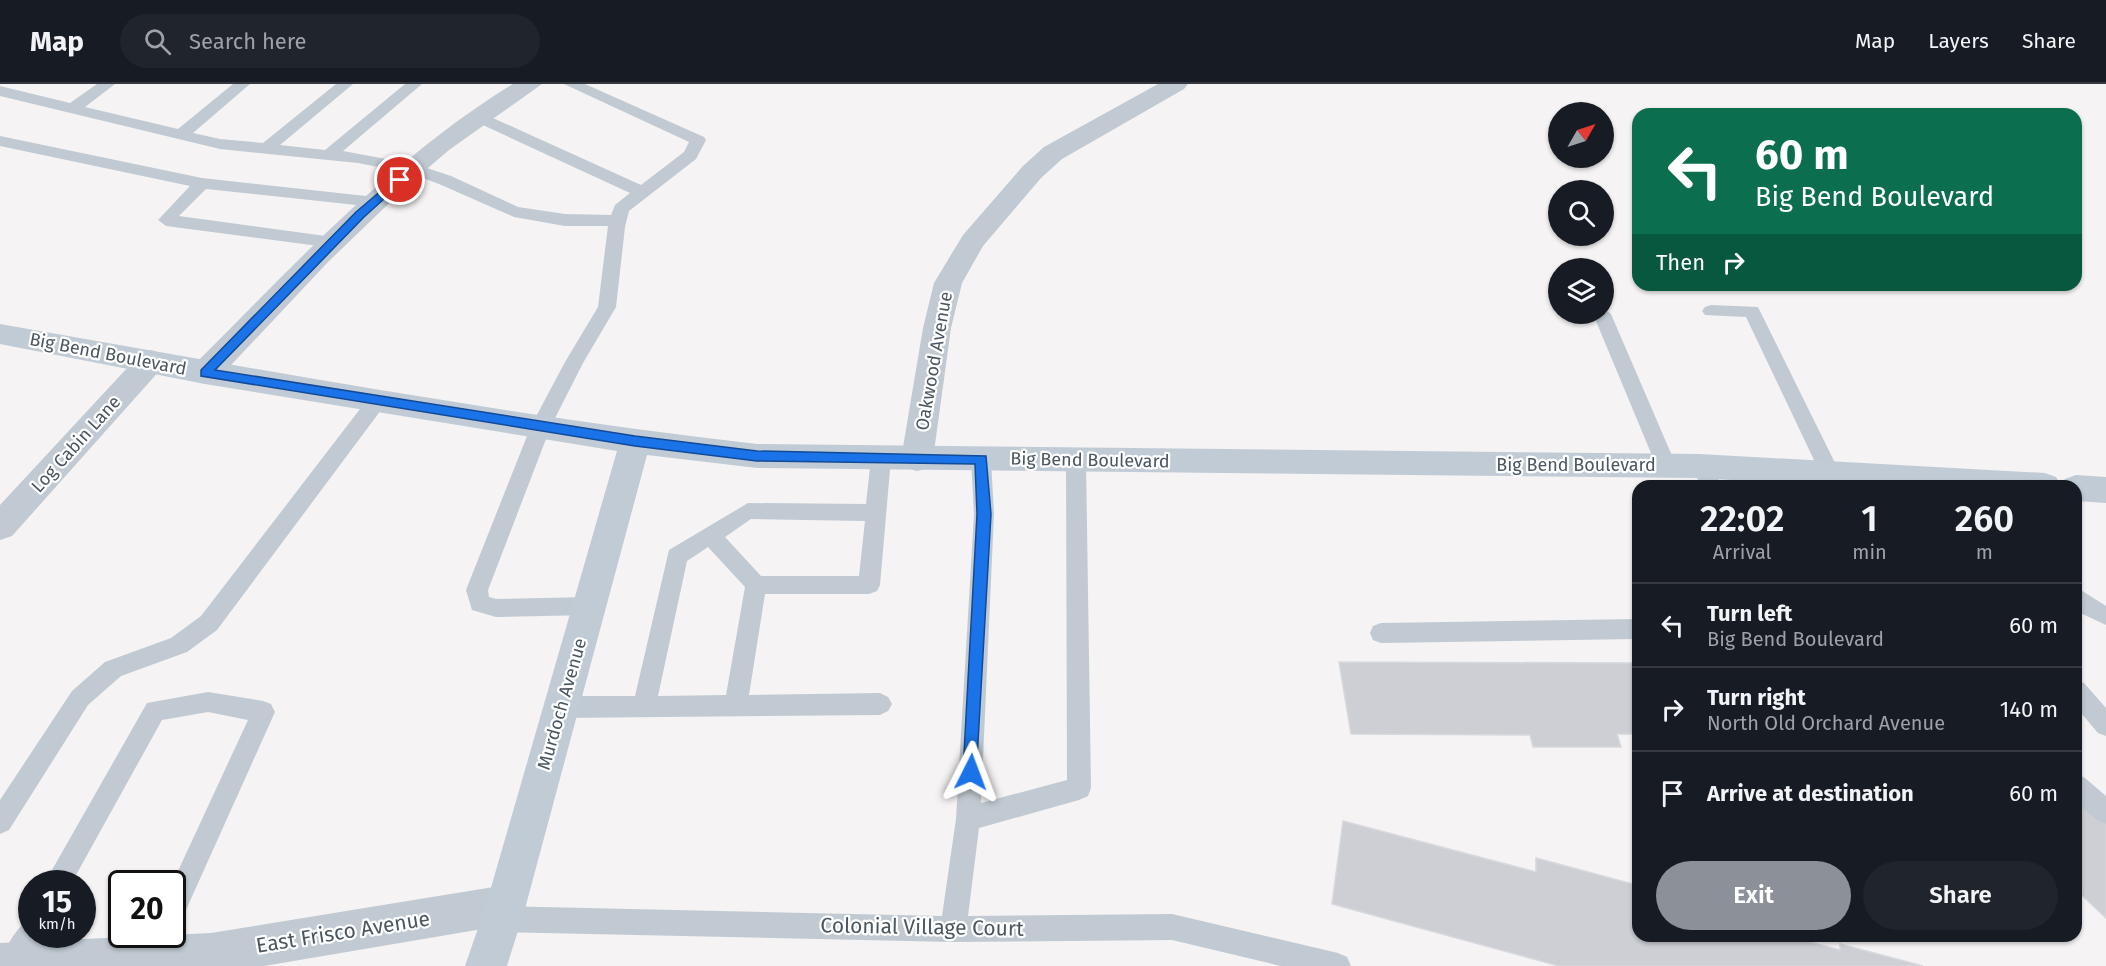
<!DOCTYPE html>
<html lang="en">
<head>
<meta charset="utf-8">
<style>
  body { margin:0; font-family:"Fira Sans",sans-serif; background:#20242c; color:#f1f3f6; height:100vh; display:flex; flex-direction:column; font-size:22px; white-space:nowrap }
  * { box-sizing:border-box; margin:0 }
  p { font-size:20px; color:#9ea1a6 }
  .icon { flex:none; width:33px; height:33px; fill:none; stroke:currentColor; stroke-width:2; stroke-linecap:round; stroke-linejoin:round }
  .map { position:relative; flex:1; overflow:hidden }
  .side { position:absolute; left:1632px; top:396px; width:450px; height:462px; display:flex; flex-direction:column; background:#171b24; border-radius:18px; box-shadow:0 2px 4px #0004 }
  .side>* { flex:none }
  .top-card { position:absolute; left:1632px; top:24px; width:450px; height:183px; border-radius:18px; box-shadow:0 2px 4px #0004; background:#0b6e4f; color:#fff; overflow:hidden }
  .needle { width:39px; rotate:51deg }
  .fabs { position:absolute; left:1548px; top:18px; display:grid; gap:12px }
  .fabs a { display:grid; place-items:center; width:66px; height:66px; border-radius:50%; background:#171b24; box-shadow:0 2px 4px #0004; font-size:30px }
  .speed { position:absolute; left:18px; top:786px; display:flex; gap:12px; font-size:30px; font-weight:700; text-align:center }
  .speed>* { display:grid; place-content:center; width:78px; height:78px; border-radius:50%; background:#171b24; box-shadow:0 2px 4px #0004; line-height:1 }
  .speed small { font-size:15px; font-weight:400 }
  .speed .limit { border:3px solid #111; border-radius:9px; background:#fff; color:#111 }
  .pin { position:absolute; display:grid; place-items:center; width:51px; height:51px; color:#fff; margin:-26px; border:3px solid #fff; border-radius:50%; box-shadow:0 2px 6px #0007 }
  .me { position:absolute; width:66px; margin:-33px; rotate:3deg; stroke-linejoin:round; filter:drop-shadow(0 0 4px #0008) }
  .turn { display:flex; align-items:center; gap:21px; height:126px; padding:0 24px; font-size:27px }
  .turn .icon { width:78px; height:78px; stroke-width:2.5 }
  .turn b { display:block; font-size:42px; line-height:51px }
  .then { display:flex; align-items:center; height:57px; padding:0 24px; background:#0003; gap:12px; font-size:22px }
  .eta { display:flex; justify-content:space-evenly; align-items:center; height:102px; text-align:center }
  .eta b { font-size:36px; font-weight:600; line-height:42px }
  .action { display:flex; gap:12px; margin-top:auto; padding:12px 24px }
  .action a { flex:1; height:69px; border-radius:36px; background:#8c9099; color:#fff; font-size:24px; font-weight:600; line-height:69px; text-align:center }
  .action a+a { background:#20242c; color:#f1f3f6 }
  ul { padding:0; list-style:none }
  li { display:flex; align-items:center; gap:18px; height:84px; padding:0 24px; border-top:2px solid #363941 }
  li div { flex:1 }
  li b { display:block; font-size:22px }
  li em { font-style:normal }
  header { display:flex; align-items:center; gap:36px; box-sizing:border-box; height:84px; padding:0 30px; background:#171b24; border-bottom:2px solid #363941 }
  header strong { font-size:28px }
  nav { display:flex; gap:33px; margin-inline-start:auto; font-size:21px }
  .search { width:420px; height:54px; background:#20242c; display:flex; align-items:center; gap:15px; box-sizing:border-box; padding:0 21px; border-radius:33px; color:#9ea1a6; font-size:22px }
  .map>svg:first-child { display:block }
</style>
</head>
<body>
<header>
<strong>Map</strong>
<div class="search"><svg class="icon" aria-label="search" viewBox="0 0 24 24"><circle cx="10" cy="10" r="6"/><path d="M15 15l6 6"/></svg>Search here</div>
<nav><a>Map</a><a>Layers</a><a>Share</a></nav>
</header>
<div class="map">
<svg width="2106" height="882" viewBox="0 0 2106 882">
  <rect width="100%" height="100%" fill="#f5f3f3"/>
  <path fill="#cdcfd5" stroke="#d7d9de" stroke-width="1.5" d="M1339,578l299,1v71h-21l4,13h-88l-3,-12 -179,-1z
    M2076,711l30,26v97l-30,-28z
    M1343,737l193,51v-14l97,26 1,12 4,1v39h149l53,14v-6l83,22h-364l-227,-62z"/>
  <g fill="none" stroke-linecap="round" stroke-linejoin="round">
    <path fill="#c1cad2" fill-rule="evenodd" d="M97,0h18l-30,23 93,22 55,-45h17l-57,49 27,6 43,4 73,-59h17l-73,61 45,5 80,-66h17l-79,67 75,14 33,11 67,31 47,7 46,1 4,-10 15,-12 -158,-73 -2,-3 2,-3h12l157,71 43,-33 5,-10 -125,-58h21l119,53 2,3 -10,19 -67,52 -4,16 -9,80 -33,56 -32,63 -63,164 1,7 7,2 94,-2 8,2 3,7 -3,7 -8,2 -94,2 -24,-7 -6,-20 65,-164 34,-64 33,-55 10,-81h-43l-51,-9 -75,-33 -30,-11 -51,-10 -138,-14 -220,-53v-10l70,17z
      M0,52l202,42 173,19 8,5 -8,5 -169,-18 -27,27 161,22 3,4 -3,4 -6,2 -168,-22 -8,-6 32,-34 -190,-40z
      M1711,221l47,2 82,166 -3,6 -7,2 -7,-2 -77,-162 -41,-2 -3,-4 3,-4z
      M1604,224l7,6 65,151 -3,6 -7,2 -7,-2 -3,-6 -63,-151h11z
      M377,310l7,2 3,5 -3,5 -167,224 -30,22 -66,24 -33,29 -79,125 -9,4v-34l72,-109 33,-29 66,-24 30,-22 169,-220z
      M881,366l7,2 3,6 -11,127 -3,6 -8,3h-104l-16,101 131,-2 8,4 4,7 -4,7 -8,4 -319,3 -8,-4 -4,-7 4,-7 8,-4h74l34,-146 79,-47 118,1 5,-46 3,-6zM751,435l114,2 -6,55h-98l-36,-39zM708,463l37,40 -19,108 -68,1 29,-135z
      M981,367l7,2 3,6 3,55 -13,289 86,-23 -1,-320 3,-6 7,-2 7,2 3,6 5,328 -3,8 -9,4 -100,28 -11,88 204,-2 166,39 9,4 4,9h-70l-109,-26 -219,2 -451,-10 -9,-4 -4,-9 4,-9 9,-4 440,10 14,-97 18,-305 -3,-55 3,-6z
      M1699,374l7,2 17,26h-21l-13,-20 3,-6z
      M2076,503l30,19v19l-30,-14z
      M1638,535v20l-257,4 -8,-3 -3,-7 3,-7 8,-3z
      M2076,596l8,3 22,25v28l-8,-3 -22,-26z
      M208,608l55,9 8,3 4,8 -94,209 -9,4v-41l76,-164 -40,-8 -46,8 -91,164h-27l103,-181z
      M2076,690l9,4 21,18v28l-9,-4 -21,-18z
      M32,833v17h11l-17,32h-25c-1,-13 19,-44 31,-49z"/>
    <path fill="#c1cad2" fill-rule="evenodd" d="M513,0h29l-93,66 -42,36 -79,76 -112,119 -11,3 -11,-3 -4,-8 4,-8c101,-101 197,-206 319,-281z
      M1158,0h30l-4,5 -122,70 -21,19 -58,68 -21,37 -11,45 -18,131 -5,9 -11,3 -11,-3 -5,-9 22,-131 11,-45 29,-48 60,-69 21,-19z
      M151,266l10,3 5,8 -5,8 -149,167 -12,4v-35l141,-152z
      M506,801l14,6 6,14 -6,14 -14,6 -242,41h-264v-23l211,-10z"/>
    <path fill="#c1cbd6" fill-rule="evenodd" d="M0,240c252,44 503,91 757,120l942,10 346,19 11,4 5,9 4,-7 11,-4 30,2v26l-30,-2v-15h-247l-130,-8 -942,-10 -110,-13 -121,450 -19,61h-42l21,-61 131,-454 -412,-67 -205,-40z"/>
  </g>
  <path fill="#1a73e8" stroke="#114b97" stroke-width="1.5" d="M396,94l9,2 -41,37 -149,153 420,66 122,15 229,5 5,58 -15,263 -5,3 -6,-3 -2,-5 14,-258 -2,-50 -218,-3 -122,-15 -434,-70v-6l155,-158z"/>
  <g text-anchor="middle" stroke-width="4.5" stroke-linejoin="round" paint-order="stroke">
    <g font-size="18" fill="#4a5661" stroke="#fff">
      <text transform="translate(108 270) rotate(11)" y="6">Big Bend Boulevard</text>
      <text transform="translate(934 277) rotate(-80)" y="6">Oakwood Avenue</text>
      <text transform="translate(76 360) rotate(-48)" y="6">Log Cabin Lane</text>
      <text transform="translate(1090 376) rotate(1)" y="6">Big Bend Boulevard</text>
      <text x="1576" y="387">Big Bend Boulevard</text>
      <text transform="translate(562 620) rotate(-74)" y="6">Murdoch Avenue</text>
    </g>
    <g font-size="21" fill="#4a5661" stroke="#fff">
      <text transform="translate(922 843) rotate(1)" y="7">Colonial Village Court</text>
      <text transform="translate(343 848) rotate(-9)" y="7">East Frisco Avenue</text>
    </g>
  </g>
</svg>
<div class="fabs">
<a><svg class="needle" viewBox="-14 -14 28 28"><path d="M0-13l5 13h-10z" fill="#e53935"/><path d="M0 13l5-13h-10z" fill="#9ea1a6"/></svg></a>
<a><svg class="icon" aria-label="search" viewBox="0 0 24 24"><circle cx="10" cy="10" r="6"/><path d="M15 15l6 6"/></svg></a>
<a><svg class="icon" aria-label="layers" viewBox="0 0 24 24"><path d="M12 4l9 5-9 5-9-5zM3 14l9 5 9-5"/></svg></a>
</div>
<div class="speed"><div>15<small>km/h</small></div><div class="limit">20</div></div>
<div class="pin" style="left:400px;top:96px;background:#d93025"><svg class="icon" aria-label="arrive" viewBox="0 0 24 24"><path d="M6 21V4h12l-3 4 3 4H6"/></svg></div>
<svg class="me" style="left:971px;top:688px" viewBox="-20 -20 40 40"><path d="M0-17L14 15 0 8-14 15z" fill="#1a73e8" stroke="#fff" stroke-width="4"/></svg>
<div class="top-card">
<div class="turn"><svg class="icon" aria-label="left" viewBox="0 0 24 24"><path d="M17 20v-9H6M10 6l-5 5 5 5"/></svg><div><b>60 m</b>Big Bend Boulevard</div></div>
<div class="then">Then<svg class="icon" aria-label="right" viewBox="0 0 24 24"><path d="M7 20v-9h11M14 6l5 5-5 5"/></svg></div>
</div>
<section class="side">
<div class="eta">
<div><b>22:02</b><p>Arrival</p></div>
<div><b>1</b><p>min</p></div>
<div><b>260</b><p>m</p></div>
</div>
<ul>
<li><svg class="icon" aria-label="left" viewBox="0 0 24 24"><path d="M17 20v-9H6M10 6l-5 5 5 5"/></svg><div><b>Turn left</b><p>Big Bend Boulevard</p></div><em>60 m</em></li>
<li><svg class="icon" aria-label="right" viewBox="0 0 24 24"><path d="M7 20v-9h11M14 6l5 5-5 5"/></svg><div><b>Turn right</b><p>North Old Orchard Avenue</p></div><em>140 m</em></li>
<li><svg class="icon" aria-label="arrive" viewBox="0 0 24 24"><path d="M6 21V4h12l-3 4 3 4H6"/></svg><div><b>Arrive at destination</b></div><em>60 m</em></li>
</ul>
<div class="action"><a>Exit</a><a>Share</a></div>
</section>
</div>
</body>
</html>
